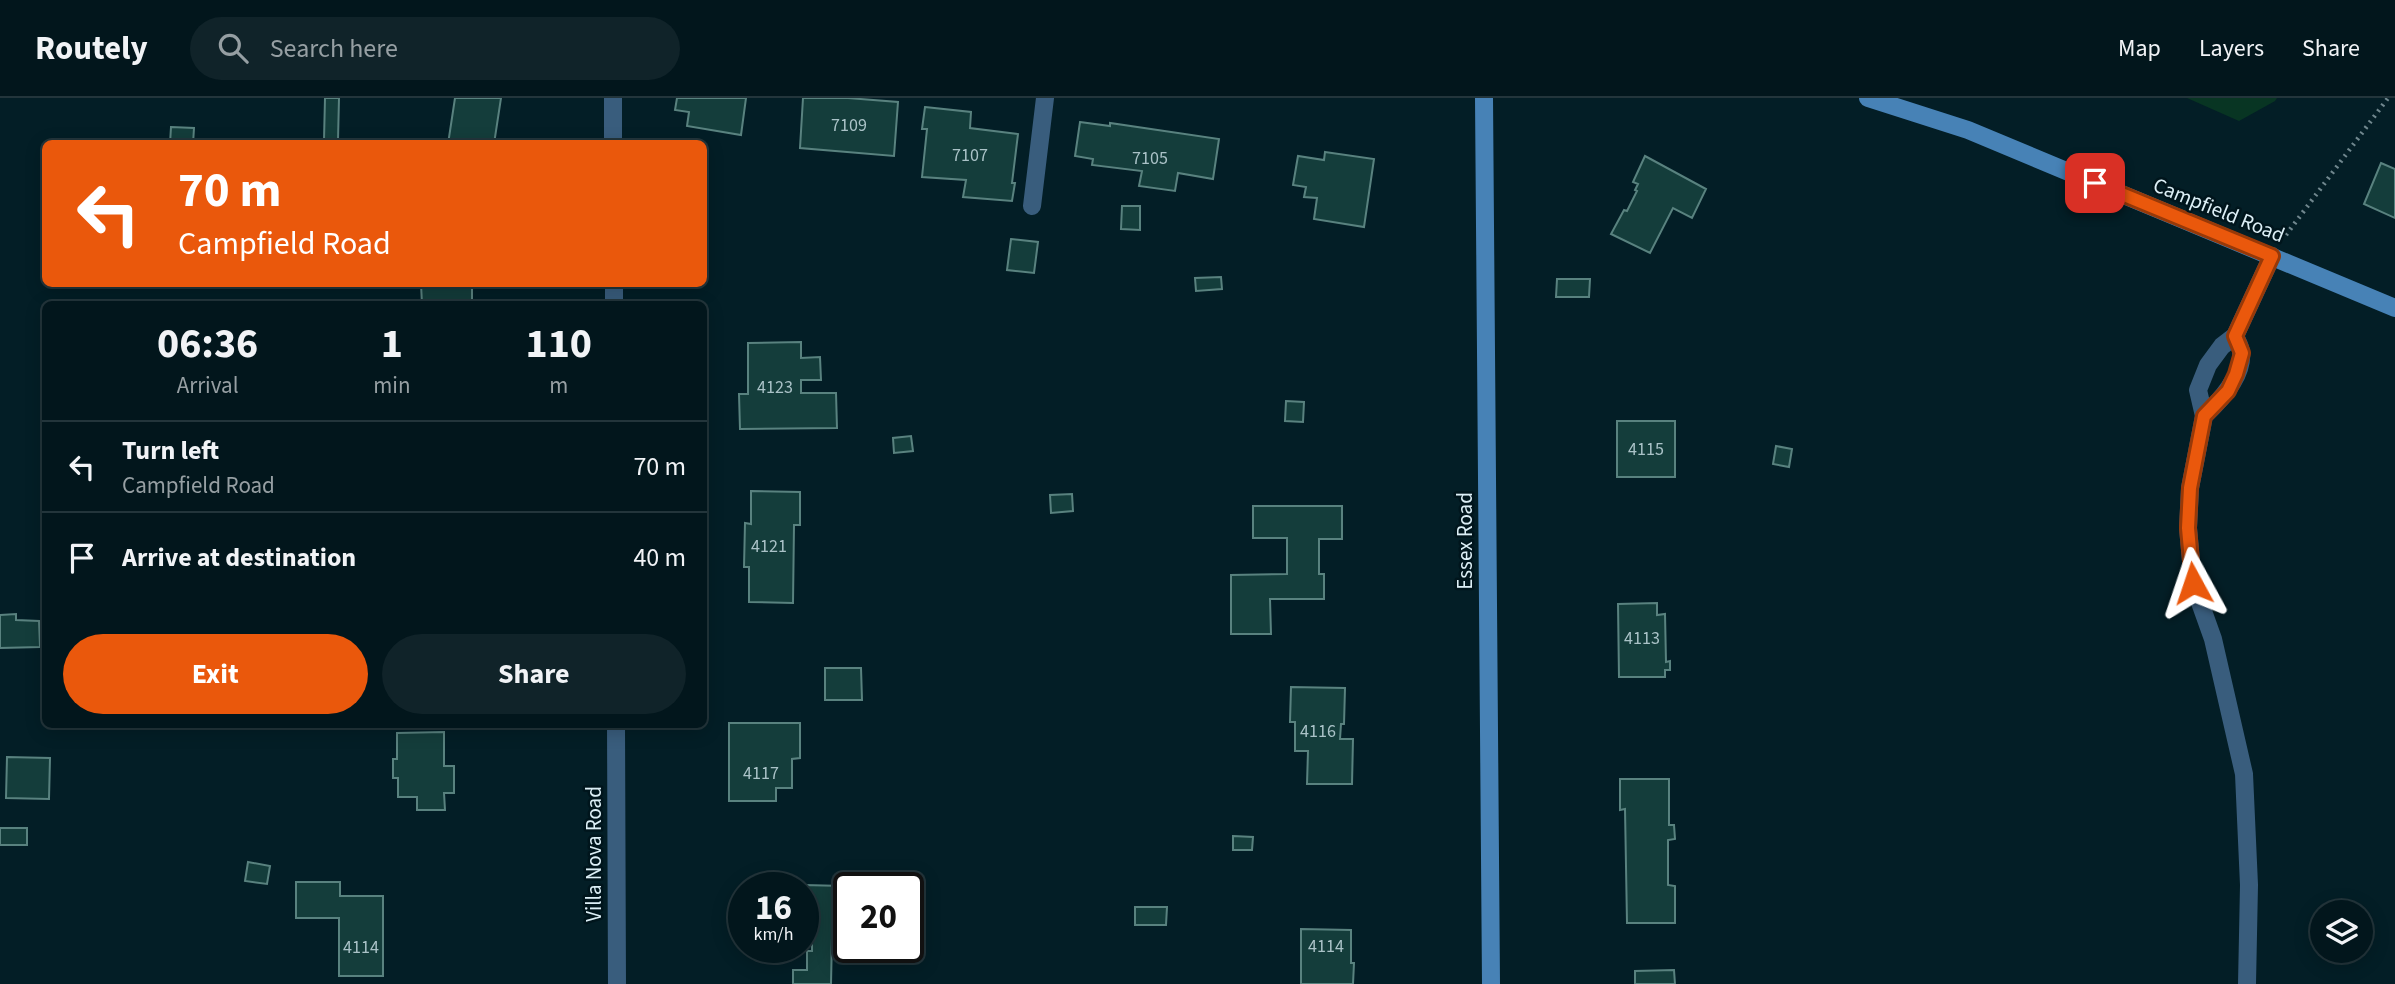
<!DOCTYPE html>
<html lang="en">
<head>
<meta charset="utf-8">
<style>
  body { margin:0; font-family:"Source Sans 3",sans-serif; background:#102329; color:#f1f3f6; height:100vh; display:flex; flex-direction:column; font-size:26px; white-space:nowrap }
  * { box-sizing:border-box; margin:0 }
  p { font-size:23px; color:#969fa3 }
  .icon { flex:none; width:38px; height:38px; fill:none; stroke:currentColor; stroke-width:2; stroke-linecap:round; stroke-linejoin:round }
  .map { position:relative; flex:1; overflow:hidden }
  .panel { position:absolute; left:42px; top:203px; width:665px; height:427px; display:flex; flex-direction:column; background:#02161c; border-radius:10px; box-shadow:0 4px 18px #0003,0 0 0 2px #23353b }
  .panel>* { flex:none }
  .top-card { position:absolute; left:42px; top:42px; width:665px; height:147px; border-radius:10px; box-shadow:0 4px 18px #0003,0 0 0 2px #23353b; background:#ea580c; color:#fff; overflow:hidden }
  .fabs { position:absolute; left:2310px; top:802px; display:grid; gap:14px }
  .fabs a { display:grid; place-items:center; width:63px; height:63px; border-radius:50%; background:#02161c; box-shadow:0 4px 18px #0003,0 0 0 2px #23353b; font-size:35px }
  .speed { position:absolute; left:728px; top:774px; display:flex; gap:14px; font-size:35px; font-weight:700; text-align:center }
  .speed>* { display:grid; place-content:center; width:91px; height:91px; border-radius:50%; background:#02161c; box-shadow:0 4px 18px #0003,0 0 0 2px #23353b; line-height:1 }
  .speed small { font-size:18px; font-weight:400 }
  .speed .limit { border:4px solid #111; border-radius:10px; background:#fff; color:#111 }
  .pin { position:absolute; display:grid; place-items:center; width:60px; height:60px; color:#fff; margin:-30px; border-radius:14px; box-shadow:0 4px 10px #0006 }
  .me { position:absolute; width:77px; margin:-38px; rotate:355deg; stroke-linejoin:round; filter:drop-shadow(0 0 5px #0008) }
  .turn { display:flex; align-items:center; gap:24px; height:147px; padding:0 21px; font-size:32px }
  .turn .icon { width:91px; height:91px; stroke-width:2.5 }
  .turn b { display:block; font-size:49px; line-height:60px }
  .eta { display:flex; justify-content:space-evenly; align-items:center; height:119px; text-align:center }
  .eta b { font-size:42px; font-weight:700; line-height:49px }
  .cta { display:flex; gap:14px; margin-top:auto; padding:14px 21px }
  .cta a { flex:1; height:80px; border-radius:42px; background:#ea580c; color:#fff; font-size:28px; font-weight:700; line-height:80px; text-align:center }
  .cta a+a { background:#102329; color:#f1f3f6 }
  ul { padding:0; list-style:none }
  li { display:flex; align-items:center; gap:21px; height:91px; padding:0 21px; border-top:2px solid #23353b }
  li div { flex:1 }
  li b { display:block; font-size:26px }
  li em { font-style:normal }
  header { display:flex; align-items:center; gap:42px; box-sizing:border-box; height:98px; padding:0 35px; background:#02161c; border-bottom:2px solid #23353b }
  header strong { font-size:33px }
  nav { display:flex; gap:38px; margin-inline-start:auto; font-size:24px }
  .search { width:490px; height:63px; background:#102329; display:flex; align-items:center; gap:18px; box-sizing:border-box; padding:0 24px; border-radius:38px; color:#969fa3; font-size:26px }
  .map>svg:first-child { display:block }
</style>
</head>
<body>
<header>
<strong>Routely</strong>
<div class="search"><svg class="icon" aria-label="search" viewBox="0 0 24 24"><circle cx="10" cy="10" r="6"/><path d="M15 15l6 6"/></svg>Search here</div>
<nav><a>Map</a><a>Layers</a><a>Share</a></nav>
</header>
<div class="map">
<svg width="2395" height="886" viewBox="0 0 2395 886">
  <rect width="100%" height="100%" fill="#031e26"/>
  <path fill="#083523" d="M2187,0h90l-2,3 -36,20z"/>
  <path fill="#143d3b" stroke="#59827f" stroke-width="2" d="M325,0h14l-1,42h-14z
    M455,0h46l-7,46h-46z
    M677,0h69l-5,37 -54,-9 2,-14 -14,-2z
    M803,0h45l50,4 -4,54 -94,-8z
    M925,9l46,5 -1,16 48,6 -6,49h3l-3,18 -49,-4 3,-17 -44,-3 5,-48h-5z
    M1080,24l30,4v-3l109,16 -6,40 -35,-6 -3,18 -36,-5 3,-15 -50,-6 1,-6 -18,-3z
    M171,29l23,1 -1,16h-23z
    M1325,54l49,7 -10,68 -50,-8 3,-21 -13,-1 2,-10 -13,-2 5,-29 26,4z
    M1645,58l61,33 -14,29 -19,-10 -23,45 -39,-19 13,-24 3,1 10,-20 -2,-1 3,-6 -5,-2z
    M2381,65l14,6v49l-31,-14z
    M1122,108h18v24l-19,-1z
    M1011,141l27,3 -4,31 -27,-3z
    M1221,179l1,12 -26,2 -1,-13z
    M1557,181h33l-1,18h-33z
    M421,186h51v20h-50z
    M801,244v16l19,-1 1,23h-20v13h35l1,35 -97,1 -1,-35h9v-51z
    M1286,303l18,1 -1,20 -18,-1z
    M1617,323h58v56h-58z
    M911,338l2,15 -19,2 -1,-15z
    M1776,348l16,3 -3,18 -16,-3z
    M751,393l49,1v33h-6l-1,78 -44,-1v-35h-5l1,-44 6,1z
    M1072,396l1,17 -22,2 -1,-18z
    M1253,408h89v33h-23v35h5v25h-54l1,35h-40v-59l56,-1v-36h-34z
    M1657,505v12l8,-1 1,48 4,-1v9h-5v7h-46l-1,-73z
    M16,516v6l23,1 1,26 -40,1v-33z
    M825,570h36l1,32h-37z
    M1291,589l54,1 -1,36h-3l-1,15h13l-1,45h-45l1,-33h-13v-29h-5z
    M729,625h71v35l-8,1v29h-16v13h-47z
    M284,626h38v5h-38z
    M444,634v34h10v27h-10l1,17h-28v-13h-19v-19h-5v-19h4v-26z
    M7,659l43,1 -1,41 -43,-1z
    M1620,681h49v46h5l1,14 -7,1v45l7,1v37h-48l-2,-114 -5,1z
    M0,730h27v17h-27z
    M1233,738l20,1 -1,13h-19z
    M248,764l22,4 -3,18 -22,-3z
    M296,784h44v14h43v80h-44v-58h-43z
    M804,787l39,1 -2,52 -9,-1 -1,47h-38v-14h14v-19h5v-14h-9z
    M1135,809h32l-1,18h-31z
    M1301,831l50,1v33h3l-1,21h-52z
    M1674,872l1,14h-40v-13z"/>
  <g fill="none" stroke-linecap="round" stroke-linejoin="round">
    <path stroke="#70878e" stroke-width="4.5" stroke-dasharray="2 5" stroke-linecap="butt" d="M2286,137l102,-137"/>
    <path stroke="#395d7d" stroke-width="18" d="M1032,108l13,-108
      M2235,238c2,5 6,11 6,16 3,23 -22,50 -37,64l-6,-26 10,-25 14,-19 13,-10 37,-80
      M2204,318l-14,72 -2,40 5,55 20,56 31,135 5,111 -2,99"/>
    <path stroke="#395d7d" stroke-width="18" d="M613,0v46
      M614,186v20
      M616,626l1,260"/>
    <path stroke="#4782b6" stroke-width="18" d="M1484,0l7,886
      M1868,0l100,32 427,178"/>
  </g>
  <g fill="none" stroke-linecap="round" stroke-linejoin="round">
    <defs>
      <path id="route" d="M2095,85l177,73 -37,80 7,17 -6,21 -8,17 -24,25 -14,72 -2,40 5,55"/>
    </defs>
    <use href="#route" stroke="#983908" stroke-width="18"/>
    <use href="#route" stroke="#ea580c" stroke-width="12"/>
  </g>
  <g text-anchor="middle" stroke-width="5" stroke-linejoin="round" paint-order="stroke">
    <g font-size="18" fill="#aac2c7">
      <text x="849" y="33">7109</text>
      <text x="970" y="63">7107</text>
      <text x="1150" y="66">7105</text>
      <text x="775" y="295">4123</text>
      <text x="1646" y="357">4115</text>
      <text x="769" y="454">4121</text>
      <text x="1642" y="546">4113</text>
      <text x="1318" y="639">4116</text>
      <text x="761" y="681">4117</text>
      <text x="1326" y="854">4114</text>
      <text x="361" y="855">4114</text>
    </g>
    <g font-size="21" fill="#dceff6" stroke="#00151c">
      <text transform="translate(2219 112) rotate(22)" y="7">Campfield Road</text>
      <text transform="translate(1465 443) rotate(-90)" y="7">Essex Road</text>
      <text transform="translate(594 756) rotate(-90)" y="7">Villa Nova Road</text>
    </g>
  </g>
</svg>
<div class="fabs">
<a><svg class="icon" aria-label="layers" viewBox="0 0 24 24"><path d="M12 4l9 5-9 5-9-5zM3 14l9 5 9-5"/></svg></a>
</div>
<div class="speed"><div>16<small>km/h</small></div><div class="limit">20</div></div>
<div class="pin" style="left:2095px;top:85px;background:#d93025"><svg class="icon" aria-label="arrive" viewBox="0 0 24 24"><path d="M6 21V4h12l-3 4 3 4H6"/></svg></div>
<svg class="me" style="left:2193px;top:485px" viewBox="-20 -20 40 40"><path d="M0-17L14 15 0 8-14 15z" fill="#ea580c" stroke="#fff" stroke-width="4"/></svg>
<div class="top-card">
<div class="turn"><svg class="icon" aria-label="left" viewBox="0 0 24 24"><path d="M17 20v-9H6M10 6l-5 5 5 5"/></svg><div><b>70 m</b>Campfield Road</div></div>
</div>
<section class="panel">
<div class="eta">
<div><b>06:36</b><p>Arrival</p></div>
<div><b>1</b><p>min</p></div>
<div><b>110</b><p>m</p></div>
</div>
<ul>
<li><svg class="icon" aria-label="left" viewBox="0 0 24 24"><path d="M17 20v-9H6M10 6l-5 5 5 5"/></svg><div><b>Turn left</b><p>Campfield Road</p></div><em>70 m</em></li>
<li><svg class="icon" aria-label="arrive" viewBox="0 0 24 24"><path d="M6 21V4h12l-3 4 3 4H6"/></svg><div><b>Arrive at destination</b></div><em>40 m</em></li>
</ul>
<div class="cta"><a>Exit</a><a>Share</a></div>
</section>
</div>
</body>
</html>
